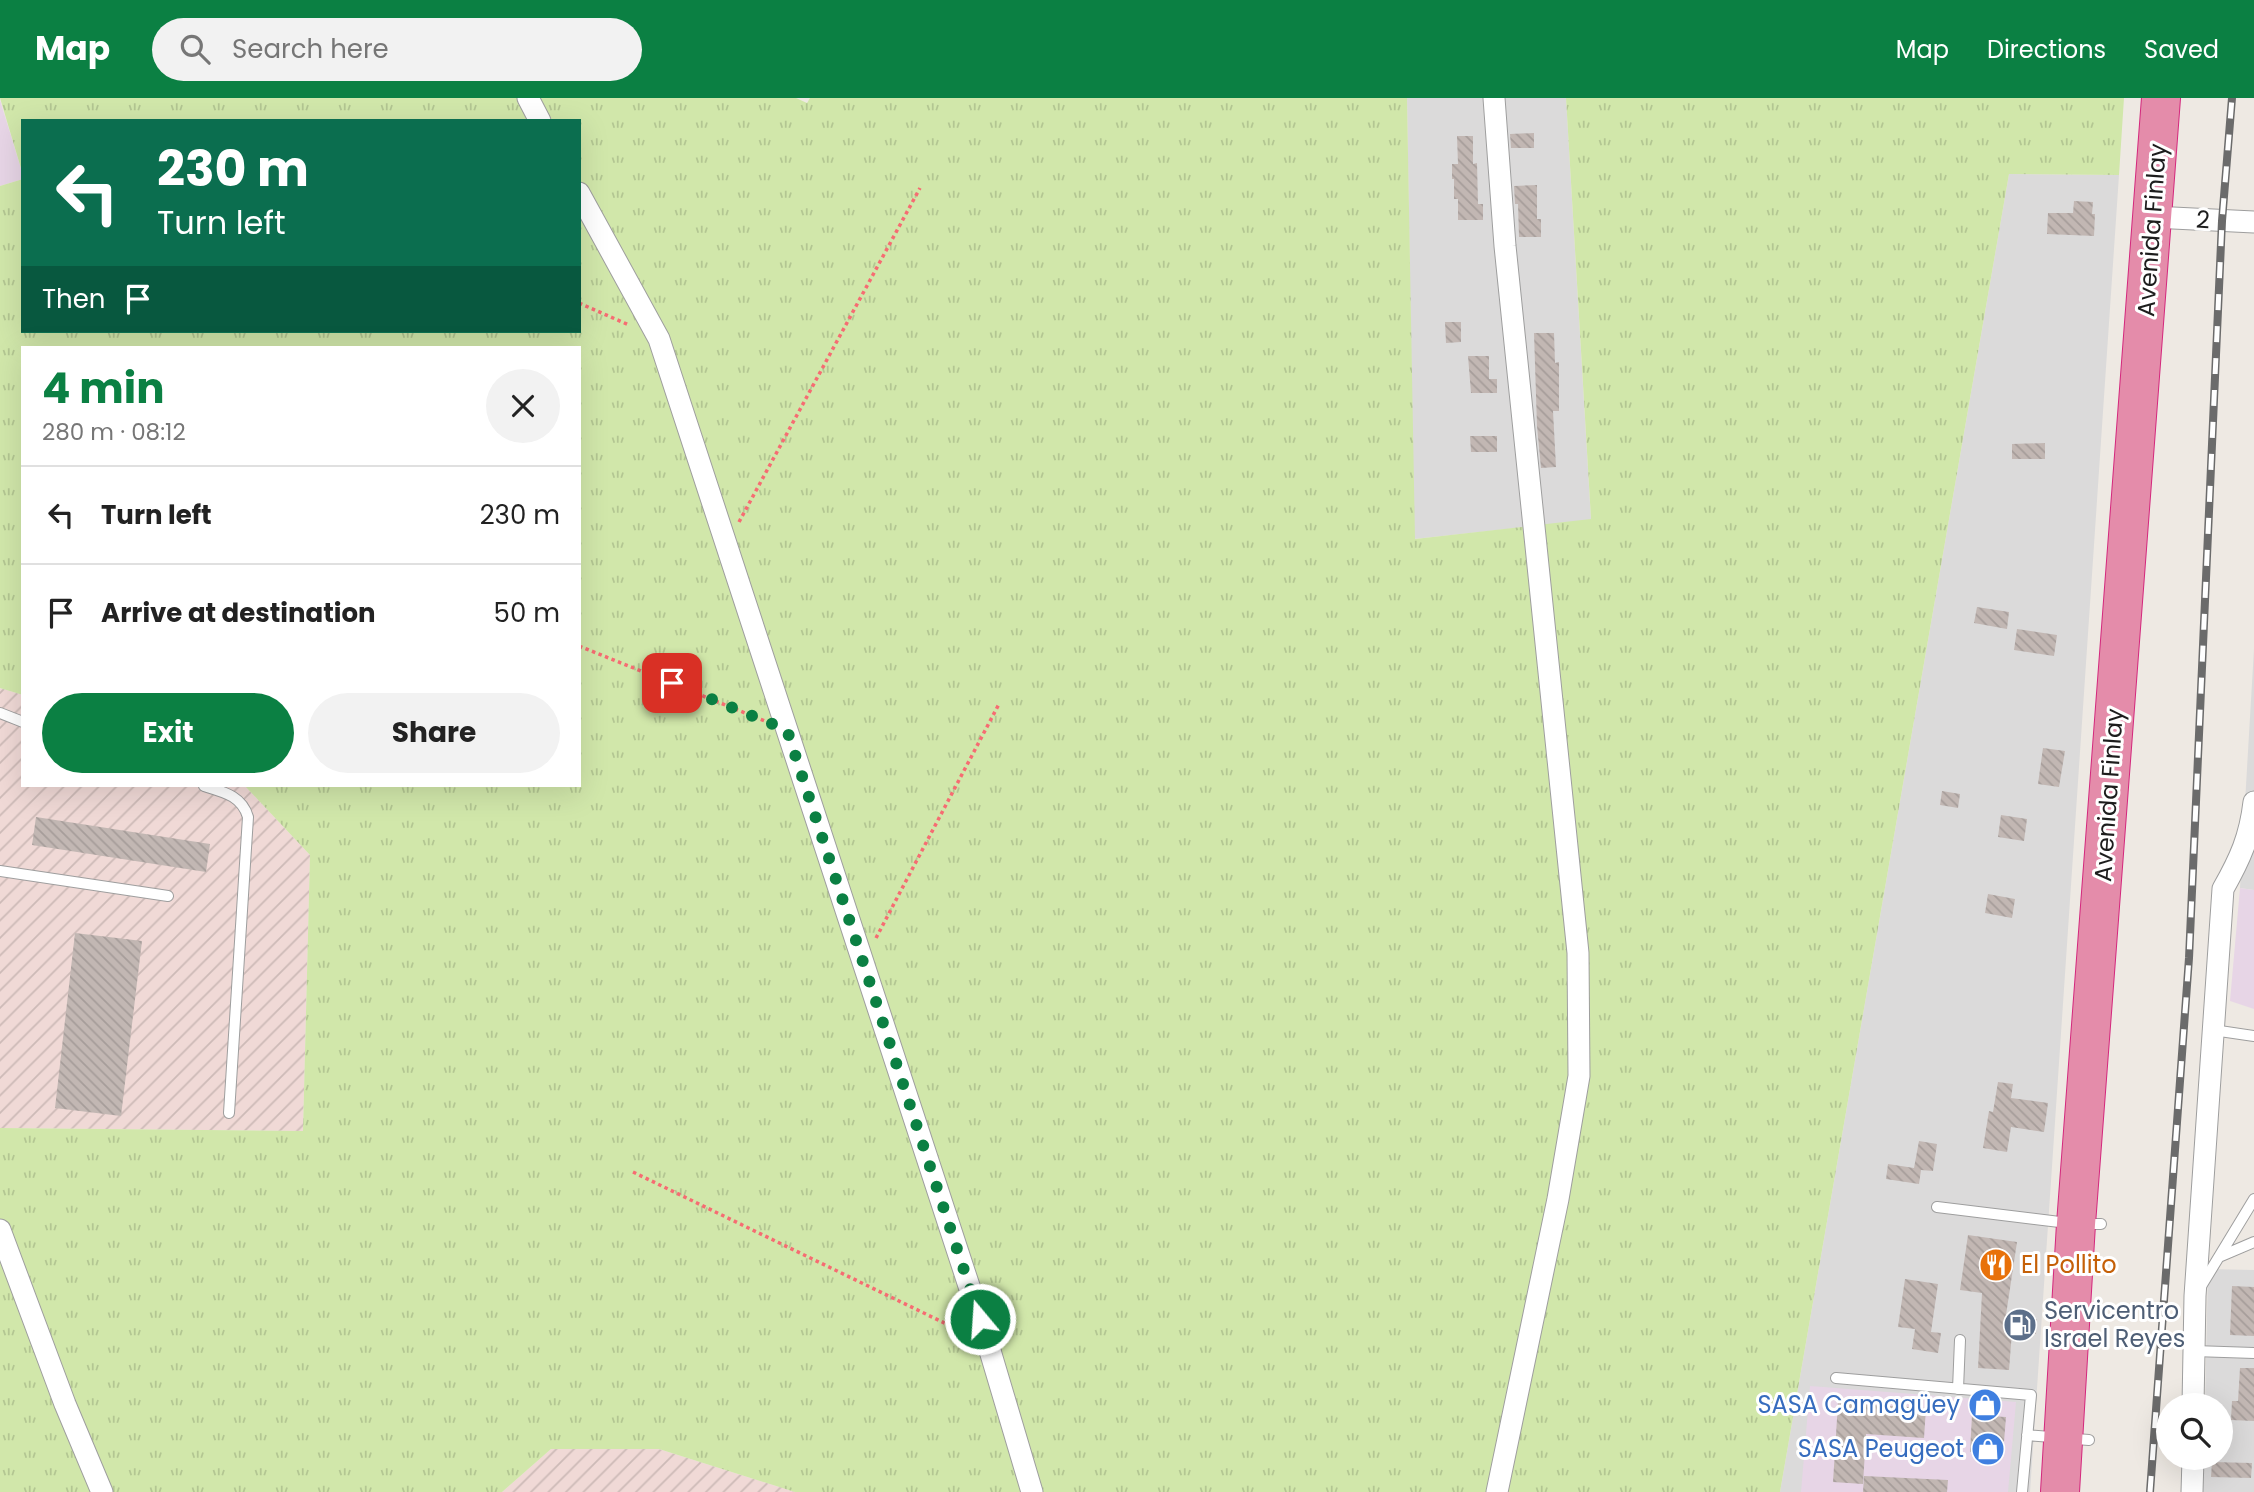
<!DOCTYPE html>
<html lang="en">
<head>
<meta charset="utf-8">
<style>
  body { margin:0; font-family:Poppins,sans-serif; background:#f2f2f2; color:#222; height:100vh; display:flex; flex-direction:column; font-size:26px; white-space:nowrap }
  * { box-sizing:border-box; margin:0 }
  p { font-size:23px; color:#767676 }
  .icon { flex:none; width:38px; height:38px; fill:none; stroke:currentColor; stroke-width:2; stroke-linecap:round; stroke-linejoin:round }
  .map { position:relative; flex:1; overflow:hidden }
  .sheet { position:absolute; left:21px; top:248px; width:560px; height:441px; display:flex; flex-direction:column; background:#fff; border-radius:0px; box-shadow:0 7px 28px #0002 }
  .sheet>* { flex:none }
  .top-card { position:absolute; left:21px; top:21px; width:560px; height:214px; border-radius:0px; box-shadow:0 7px 28px #0002; background:#0b6e4f; color:#fff; overflow:hidden }
  .buttons { position:absolute; left:2156px; top:1295px; display:grid; gap:14px }
  .buttons a { display:grid; place-items:center; width:77px; height:77px; border-radius:50%; background:#fff; box-shadow:0 7px 28px #0002; font-size:35px }
  .pin { position:absolute; display:grid; place-items:center; width:60px; height:60px; color:#fff; margin:-30px; border-radius:14px; box-shadow:0 4px 10px #0006 }
  .me { position:absolute; width:77px; margin:-38px; rotate:342deg; stroke-linejoin:round; filter:drop-shadow(0 0 5px #0008) }
  .turn { display:flex; align-items:center; gap:24px; height:147px; padding:0 21px; font-size:32px }
  .turn .icon { width:91px; height:91px; stroke-width:2.5 }
  .turn b { display:block; font-size:49px; line-height:60px }
  .then { display:flex; align-items:center; height:66px; padding:0 21px; background:#0003; gap:14px; font-size:26px }
  .round { display:grid; place-items:center; flex:none; width:74px; height:74px; border-radius:37px; background:#f2f2f2 }
  .overview { display:flex; align-items:center; justify-content:space-between; height:119px; padding:0 21px }
  h1 { font-size:42px; font-weight:700; line-height:52px; color:#0b8043 }
  .button { display:flex; gap:14px; margin-top:auto; padding:14px 21px }
  .button a { flex:1; height:80px; border-radius:42px; background:#0b8043; color:#fff; font-size:28px; font-weight:700; line-height:80px; text-align:center }
  .button a+a { background:#f2f2f2; color:#222 }
  ul { padding:0; list-style:none }
  li { display:flex; align-items:center; gap:21px; height:98px; padding:0 21px; border-top:2px solid #e0e0e0 }
  li div { flex:1 }
  li b { display:block; font-size:26px }
  li em { font-style:normal }
  header { display:flex; align-items:center; gap:42px; box-sizing:border-box; height:98px; padding:0 35px; background:#0b8043; color:#fff }
  header strong { font-size:33px }
  nav { display:flex; gap:38px; margin-inline-start:auto; font-size:24px }
  .search { width:490px; height:63px; background:#f2f2f2; display:flex; align-items:center; gap:18px; box-sizing:border-box; padding:0 24px; border-radius:38px; color:#767676; font-size:26px }
  .map>svg:first-child { display:block }
</style>
</head>
<body>
<header>
<strong>Map</strong>
<div class="search"><svg class="icon" aria-label="search" viewBox="0 0 24 24"><circle cx="10" cy="10" r="6"/><path d="M15 15l6 6"/></svg>Search here</div>
<nav><a>Map</a><a>Directions</a><a>Saved</a></nav>
</header>
<div class="map">
<svg width="2254" height="1394" viewBox="0 0 2254 1394">
  <defs>
    <pattern id="military-furrows" width="10" height="10" patternUnits="userSpaceOnUse" patternTransform="scale(1.75)"><rect width="10" height="10" fill="#f0d9d6"/><path d="M-1 1l2-2M0 10L10 0M9 11l2-2" fill="none" stroke="#cdbab7"/></pattern>
    <pattern id="grass-tufts" width="24" height="20" patternUnits="userSpaceOnUse" patternTransform="scale(1.75)"><rect width="24" height="20" fill="#d1e7aa"/><path d="M3 7l-1-3M5 7V3M7 7l1-3M15 17l-1-3M17 17v-4M19 17l1-3" fill="none" stroke="#b3c692"/></pattern>
    <pattern id="building-back-hatch" width="6" height="6" patternUnits="userSpaceOnUse" patternTransform="scale(1.75)"><rect width="6" height="6" fill="#c2b7b3"/><path d="M-1 5l2 2M0 0l6 6M5-1l2 2" fill="none" stroke="#a69d9a"/></pattern>
  </defs>
  <rect width="100%" height="100%" fill="#eee9e3"/>
  <path fill="#dbdada" d="M1407,0h159l25,422 -177,19z
    M2009,76l110,1 -89,1317h-250z
    M2254,551v241l-14,-2z
    M2208,1171l46,1v222h-51l1,-34h17v-53h-16z"/>
  <path fill="#e7d5e6" d="M0,2l23,75v4l-23,7z
    M2240,790l14,2v119l-24,-8z
    M1810,1288l206,16 -8,90h-207z"/>
  <path fill="url(#military-furrows)" d="M0,590l23,7v91h222l65,69 -7,276 -303,-3z
    M551,1351h108l136,43h-293z"/>
  <path fill="url(#grass-tufts)" d="M0,0h796l11,5 3,-5h597l8,441 176,-20 -25,-421h558l-5,77 -110,-1 -229,1318h-985l-136,-43h-108l-49,43h-502v-364l303,3 7,-276 -65,-69h334v-438h-556v347l-23,-7v-502l23,-7v152h556v-210h-556v54z"/>
  <path fill="url(#building-back-hatch)" d="M1534,35v15h-23l-1,-14z
    M1457,38h16v28l4,-1 1,41h5v16h-25v-21h-4v-20h-2v-15h6z
    M1537,87v34h4v18h-22l-1,-33h-3l-1,-18z
    M2074,103l19,1 -1,12h3l-1,22 -47,-2 1,-21h25z
    M1445,224h16v20l-15,1z
    M1534,235h20l1,30 4,-1v49h-6l3,56 -15,1 -4,-42z
    M1468,258h21v23h8v14h-26z
    M1470,338h27v16h-26z
    M2045,345v16h-33v-15z
    M1977,509l32,5 -2,17 -33,-6z
    M2017,531l40,6 -3,21 -40,-6z
    M2043,650l22,3 -6,36 -21,-3z
    M1942,693l18,3 -2,14 -18,-3z
    M2001,717l26,4 -3,22 -26,-4z
    M36,719l174,27 -4,28 -174,-27z
    M1988,796l27,5 -3,19 -27,-5z
    M75,835l67,8 -21,175 -66,-8z
    M1998,984l15,2 -2,14 37,5 -4,29 -33,-5 -4,25 -24,-4 6,-37 4,1z
    M1919,1043l18,3 -4,27 -12,-1 -2,14 -33,-5 2,-15 26,4z
    M1968,1137l49,7 -11,73 6,1v2l25,1 -1,15 -24,-2 -3,38 -31,-2 4,-75 -22,-3z
    M1905,1181l33,5 -7,48 10,1 -3,20 -26,-4 3,-20 -17,-2z
    M2232,1188l22,1v49l-24,-1z
    M2240,1270h14v53l-23,-1 1,-19h6z
    M1838,1305l88,5 -2,30 -58,-4 -3,50 -30,-2z
    M1972,1317l34,2 -3,37 -33,-2z
    M2212,1364l40,1 -1,15 -40,-1z
    M1864,1378l84,4 -1,12h-84z"/>
  <g fill="none" stroke-linecap="round" stroke-linejoin="round">
    <defs>
      <path id="lane" d="M0,615l23,9
        M204,688c20,6 38,10 44,31l-19,296
        M0,773l168,25
        M2213,932l41,6
        M1937,1109l139,17h25
        M2219,1159l35,-15
        M2200,1190l54,-89
        M2194,1253l60,2
        M1836,1280l195,17 -9,97
        M1958,1291l2,-49
        M2027,1337l62,5"/>
      <path id="street" d="M528,0l12,23
        M1494,0l11,148 73,707 1,123 -21,123 -61,293
        M579,95l80,146 329,1005 44,148
        M2153,119l101,5
        M0,1132l65,174 37,88
        M2193,1307l2,-109 28,-407c17,-30 27,-52 31,-87
        M2192,1394l1,-34"/>
      <path id="highway" d="M2060,1394l16,-268 85,-1126"/>
    </defs>
    <use href="#lane" stroke="#9e9e9e" stroke-width="12"/>
    <use href="#street" stroke="#9e9e9e" stroke-width="23"/>
    <use href="#highway" stroke="#d4287d" stroke-width="40"/>
    <path stroke="#f66c72" stroke-width="3.5" stroke-dasharray="3.5 3.5" stroke-linecap="butt" d="M579,205l50,22
      M739,424l181,-334
      M579,548l186,75
      M876,840l123,-234
      M633,1074l332,161"/>
    <use href="#lane" stroke="#fff" stroke-width="10"/>
    <use href="#street" stroke="#fff" stroke-width="21"/>
    <use href="#highway" stroke="#e48caa" stroke-width="38"/>
    <defs>
      <path id="rail" d="M2150,1394l39,-534 33,-737 10,-123"/>
    </defs>
    <use href="#rail" stroke="#6b6b6b" stroke-width="8"/>
    <use href="#rail" stroke="#fff" stroke-width="5" stroke-dasharray="16" stroke-linecap="butt"/>
  </g>
  <g fill="none" stroke-linecap="round" stroke-linejoin="round">
    <path stroke="#0b8043" stroke-width="12" stroke-dasharray="0 21.6" d="M672,585l115,47 193,589"/>
  </g>
  <defs>
    <symbol id="restaurant-disc" viewBox="-11 -11 22 22"><circle r="9.5" fill="#e8710a" stroke="#fff"/><path d="M-5-6h1v4h1v-4h1v4h1v-4h1v5L-1.5 .5V6h-2V.5L-5-1ZM5-6V6H3V1.5H1.5Q1.5-4 5-6Z" fill="#fff"/></symbol>
    <symbol id="fuel-disc" viewBox="-11 -11 22 22"><circle r="9.5" fill="#5c6f8a" stroke="#fff"/><path d="M-5.5-6h7V0h2V4h1.3V-2.5L3-4.5l.8-.8L6-3V5H2.5V1h-1V6h-7ZM-4.2-4.7v3.2H.2V-4.7Z" fill="#fff"/></symbol>
    <symbol id="shop-disc" viewBox="-11 -11 22 22"><circle r="9.5" fill="#3f7fe0" stroke="#fff"/><path d="M-5-2.5h2.3a2.7 3.5 0 0 1 5.4 0H5L5.5 6h-11ZM-1.5-2.5h3a1.5 2.3 0 0 0-3 0Z" fill="#fff"/></symbol>
  </defs>
  <g fill-rule="evenodd">
    <use href="#restaurant-disc" x="1977" y="1148" width="38" height="38"/>
    <use href="#fuel-disc" x="2001" y="1208" width="38" height="38"/>
    <use href="#shop-disc" x="1966" y="1288" width="38" height="38"/>
    <use href="#shop-disc" x="1969" y="1332" width="38" height="38"/>
  </g>
  <g text-anchor="middle" stroke-width="6" stroke-linejoin="round" paint-order="stroke">
    <g font-size="24" fill="#1d1d1d" stroke="#fff">
      <text transform="translate(2203 122) rotate(4)" y="8">2</text>
      <text transform="translate(2152 132) rotate(-86)" y="8">Avenida Finlay</text>
      <text transform="translate(2109 697) rotate(-86)" y="8">Avenida Finlay</text>
    </g>
    <g font-size="24" fill="#c56008" stroke="#fff" text-anchor="start">
      <text x="2021" y="1175">El Pollito</text>
    </g>
    <g font-size="24" fill="#4e5e75" stroke="#fff" text-anchor="start">
      <text x="2044" y="1221">Servicentro<tspan x="2044" dy="28">Israel Reyes</tspan></text>
    </g>
    <g font-size="24" fill="#366cbe" stroke="#fff" text-anchor="end">
      <text x="1960" y="1315">SASA Camagüey</text>
      <text x="1964" y="1359">SASA Peugeot</text>
    </g>
  </g>
</svg>
<div class="buttons">
<a><svg class="icon" aria-label="search" viewBox="0 0 24 24"><circle cx="10" cy="10" r="6"/><path d="M15 15l6 6"/></svg></a>
</div>
<div class="pin" style="left:672px;top:585px;background:#d93025"><svg class="icon" aria-label="arrive" viewBox="0 0 24 24"><path d="M6 21V4h12l-3 4 3 4H6"/></svg></div>
<svg class="me" style="left:980px;top:1221px" viewBox="-20 -20 40 40"><circle r="17" fill="#0b8043" stroke="#fff" stroke-width="3"/><path d="M0-11L8 9 0 5-8 9z" fill="#fff"/></svg>
<div class="top-card">
<div class="turn"><svg class="icon" aria-label="left" viewBox="0 0 24 24"><path d="M17 20v-9H6M10 6l-5 5 5 5"/></svg><div><b>230 m</b>Turn left</div></div>
<div class="then">Then<svg class="icon" aria-label="arrive" viewBox="0 0 24 24"><path d="M6 21V4h12l-3 4 3 4H6"/></svg></div>
</div>
<section class="sheet">
<div class="overview"><div><h1>4 min</h1><p>280 m · 08:12</p></div><a class="round"><svg class="icon" aria-label="close" viewBox="0 0 24 24"><path d="M6 6l12 12M18 6L6 18"/></svg></a></div>
<ul>
<li><svg class="icon" aria-label="left" viewBox="0 0 24 24"><path d="M17 20v-9H6M10 6l-5 5 5 5"/></svg><div><b>Turn left</b></div><em>230 m</em></li>
<li><svg class="icon" aria-label="arrive" viewBox="0 0 24 24"><path d="M6 21V4h12l-3 4 3 4H6"/></svg><div><b>Arrive at destination</b></div><em>50 m</em></li>
</ul>
<div class="button"><a>Exit</a><a>Share</a></div>
</section>
</div>
</body>
</html>
